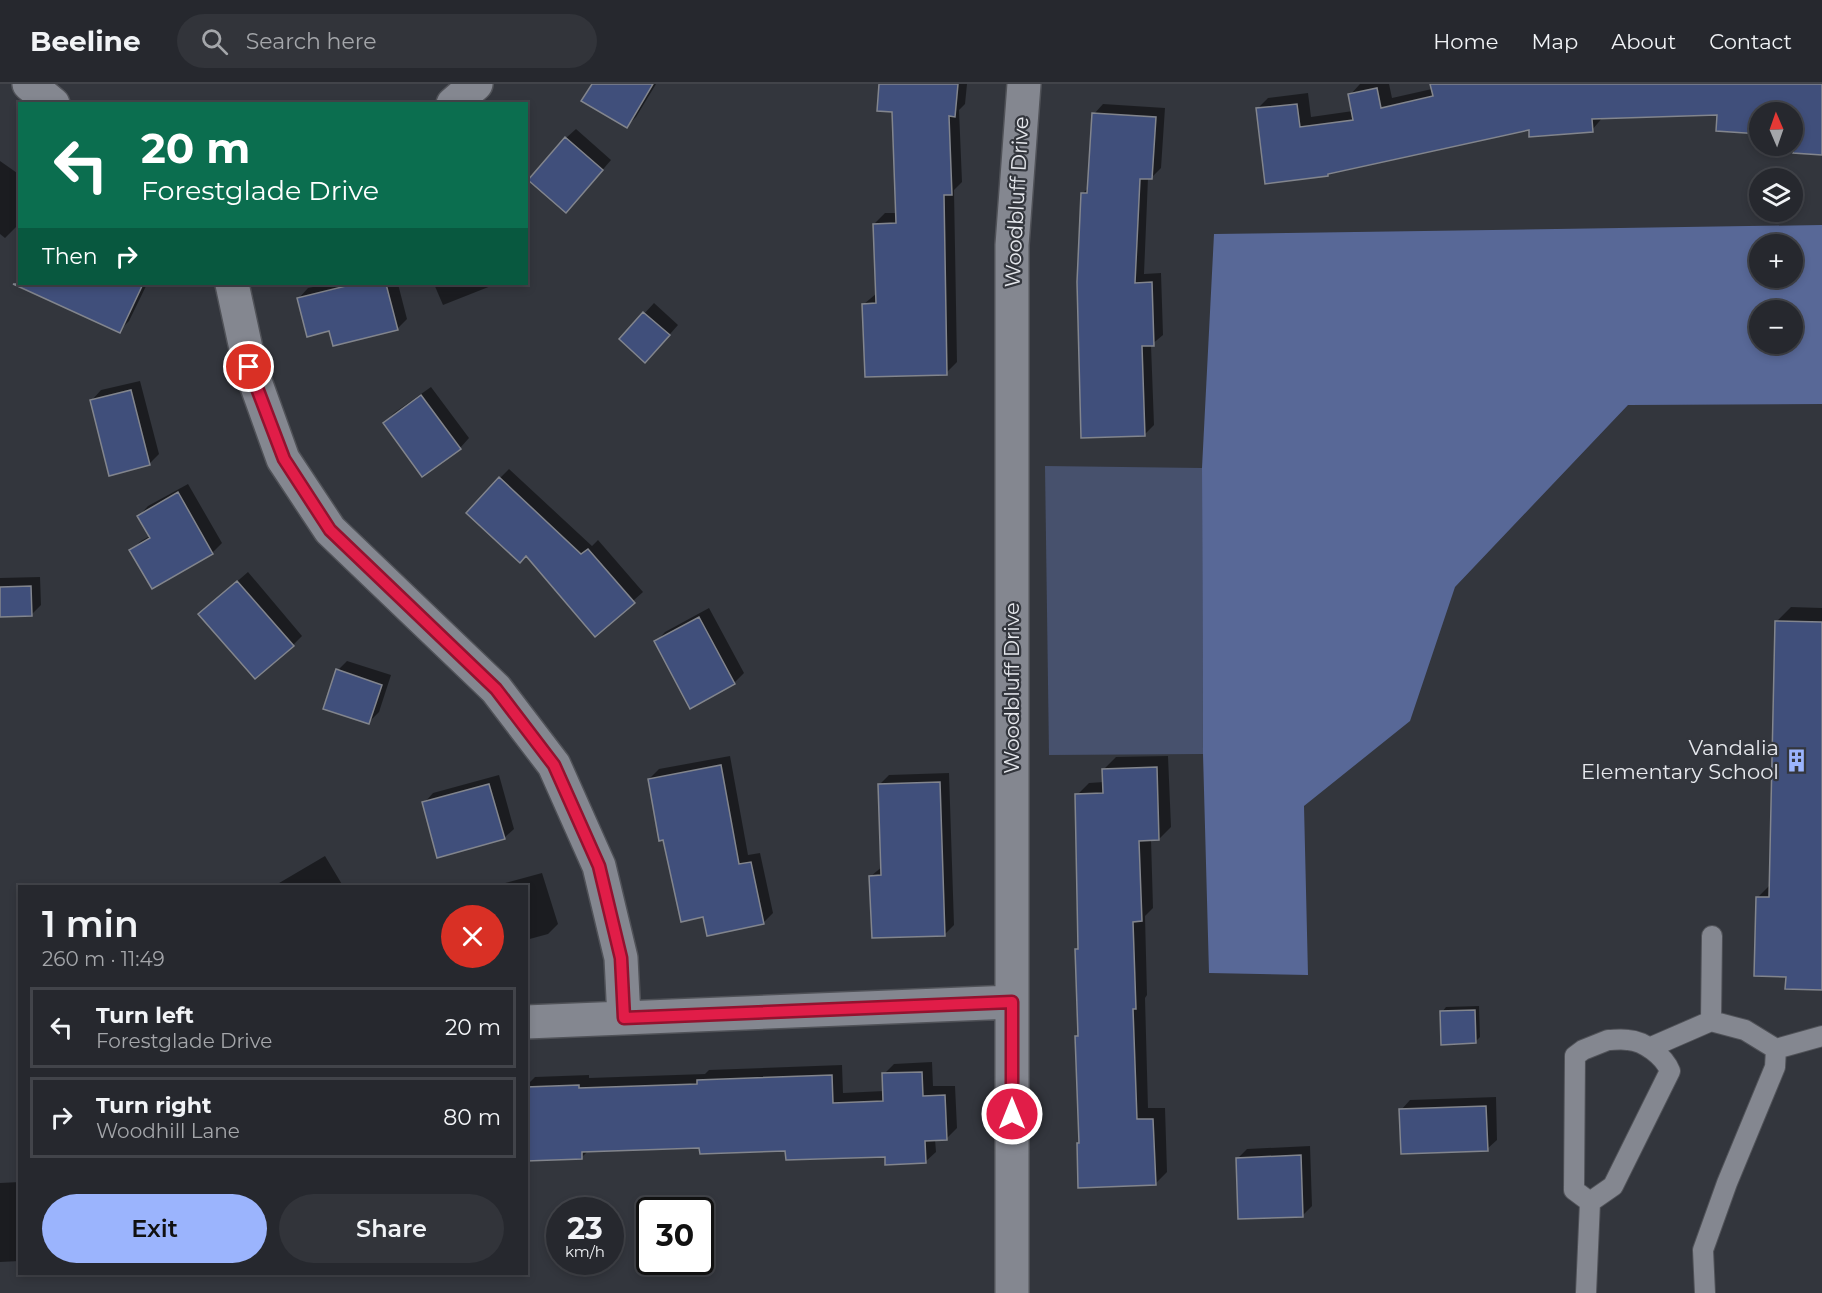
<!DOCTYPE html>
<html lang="en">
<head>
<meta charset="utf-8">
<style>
  body { margin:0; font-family:Montserrat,sans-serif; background:#32343a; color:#f1f3f6; height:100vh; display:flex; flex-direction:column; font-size:22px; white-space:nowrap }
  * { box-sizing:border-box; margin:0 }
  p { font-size:20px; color:#a4a6aa }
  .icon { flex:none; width:33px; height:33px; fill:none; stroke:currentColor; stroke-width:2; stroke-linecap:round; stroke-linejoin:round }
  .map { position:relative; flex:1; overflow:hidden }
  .details { position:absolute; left:18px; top:801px; width:510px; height:390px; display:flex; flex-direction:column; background:#26282e; border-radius:0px; box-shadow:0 3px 9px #0003,0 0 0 2px #42444a }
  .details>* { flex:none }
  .top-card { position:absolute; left:18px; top:18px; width:510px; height:183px; border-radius:0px; box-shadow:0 3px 9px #0003,0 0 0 2px #42444a; background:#0b6e4f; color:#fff; overflow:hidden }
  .needle { width:39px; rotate:358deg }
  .fabs { position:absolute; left:1749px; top:18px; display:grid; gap:12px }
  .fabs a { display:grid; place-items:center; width:54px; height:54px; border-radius:50%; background:#26282e; box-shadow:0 3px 9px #0003,0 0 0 2px #42444a; font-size:30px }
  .speed { position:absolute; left:546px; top:1113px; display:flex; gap:12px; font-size:30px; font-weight:700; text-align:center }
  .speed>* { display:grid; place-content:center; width:78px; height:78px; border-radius:50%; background:#26282e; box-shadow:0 3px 9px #0003,0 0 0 2px #42444a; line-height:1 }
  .speed small { font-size:15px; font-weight:400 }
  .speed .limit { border:3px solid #111; border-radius:9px; background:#fff; color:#111 }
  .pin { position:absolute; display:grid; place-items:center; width:51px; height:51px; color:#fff; margin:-26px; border:3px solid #fff; border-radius:50%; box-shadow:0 2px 6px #0007 }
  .me { position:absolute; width:66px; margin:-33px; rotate:0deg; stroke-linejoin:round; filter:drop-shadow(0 0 4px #0008) }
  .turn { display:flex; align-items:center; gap:21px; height:126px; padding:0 24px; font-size:27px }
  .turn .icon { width:78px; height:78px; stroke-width:2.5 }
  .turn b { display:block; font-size:42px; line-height:51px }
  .then { display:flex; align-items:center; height:57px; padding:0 24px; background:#0003; gap:12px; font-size:22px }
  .round { display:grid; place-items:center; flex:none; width:63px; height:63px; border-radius:32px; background:#32343a }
  .summary { display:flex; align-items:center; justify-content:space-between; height:102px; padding:0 24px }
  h1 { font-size:36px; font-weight:600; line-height:45px }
  .action { display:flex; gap:12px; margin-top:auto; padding:12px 24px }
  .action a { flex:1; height:69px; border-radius:36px; background:#9bb4fd; color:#111; font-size:24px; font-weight:600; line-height:69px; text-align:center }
  .action a+a { background:#32343a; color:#f1f3f6 }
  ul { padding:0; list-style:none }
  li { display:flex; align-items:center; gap:18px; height:81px; margin:0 12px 9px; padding:0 12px; border:3px solid #42444a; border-radius:0px }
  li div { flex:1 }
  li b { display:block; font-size:22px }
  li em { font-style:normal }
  header { display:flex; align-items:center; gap:36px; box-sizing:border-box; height:84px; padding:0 30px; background:#26282e; border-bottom:2px solid #42444a }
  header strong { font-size:28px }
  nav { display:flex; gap:33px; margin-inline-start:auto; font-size:21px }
  .search { width:420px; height:54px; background:#32343a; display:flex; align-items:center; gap:15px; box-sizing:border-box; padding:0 21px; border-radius:33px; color:#a4a6aa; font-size:22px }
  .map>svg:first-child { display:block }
</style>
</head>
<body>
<header>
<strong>Beeline</strong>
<div class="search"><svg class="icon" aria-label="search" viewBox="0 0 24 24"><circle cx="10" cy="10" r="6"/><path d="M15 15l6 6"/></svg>Search here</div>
<nav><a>Home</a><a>Map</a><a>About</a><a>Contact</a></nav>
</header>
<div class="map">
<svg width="1822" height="1209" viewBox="0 0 1822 1209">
  <rect width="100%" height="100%" fill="#33363d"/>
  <path fill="#47516d" d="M1045,382l157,2 1,286 -154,1z"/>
  <path fill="#586897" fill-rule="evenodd" d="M1822,141v179l-194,1 -173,182 -45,134 -106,85 4,169 -99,-2 -6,-219 -1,-286 12,-234zM1760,160h32v34h-32zM1760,226h32v34h-32z"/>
  <path fill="#0007" d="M593,0h63l-20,33 -9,9z
    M880,0h87l-2,20 -6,6 3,72 -8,8 3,172 -11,11 -82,-69 13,-11 -3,-69 11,-11h12l-4,-103z
    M1360,0h29l3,14 40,-9 -1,-5h391v70l-25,-20 -5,-22 -189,5 -11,13 -62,-2 -200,44 -73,-63 11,-11 40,-5 3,24 42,-6 -3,-16z
    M1103,20l62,4 -4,60 -10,10h-3l-4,96 17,-1 2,62 -12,10 3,80 -9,9 -63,-240 7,-7 5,-73z
    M576,45l35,31 -36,42 -9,-64z
    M0,77l20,14v48l-15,15 -5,-4z
    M50,200h97l-18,37 -10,10 -75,-35z
    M328,200h70l9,35 -9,9 -68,2 -31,-32 9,-10z
    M434,200h62l-53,21z
    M654,219l24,22 -23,26 -34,-12z
    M140,297l19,73 -10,10 -57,-64 9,-10z
    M431,303l38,51 -9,10 -75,-25 9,-10z
    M509,385l83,77 6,-6 45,52 -48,43 -95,-157z
    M188,400l34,59 -10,10 -81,-3 10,-9 9,-5 -11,-20 9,-10z
    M248,488l54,64 -9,9 -83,-40z
    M40,493l1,28 -9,9 -32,2v-38z
    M1791,523l31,1v380l-35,-13 -30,-77 14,-14 6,-263z
    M709,524l35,65 -10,10 -43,24 -35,-65 9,-10z
    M347,577l44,14 -12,37 -10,10 -31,-52z
    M730,672l18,99 12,-2 13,60 -10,10 -58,-8 -56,-136 10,-10z
    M1168,672l3,71 -12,12h-8l2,69 -8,8 2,79 -2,3 3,110h17l2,64 -12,12 -77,-41 2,-2 -3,-104 3,-3 -3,-84 3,-3 -3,-152 12,-12 15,-1v-13l12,-12z
    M949,689l5,152 -9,9 -74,-58 12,-10 -3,-82 9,-9z
    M499,691l15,54 -10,9 -80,-35 9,-10z
    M325,772l18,30h-70h1z
    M542,789l16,51 -10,10 -22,6v-54h-32z
    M1479,922l1,31 -5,5 -33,-30 4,-5z
    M932,978l1,24h22l2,42 -11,11h-11l1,13 -11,10 -39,-7 -185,-9 -112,4 -8,8 -55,2v-74l9,-9 54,-2v3l116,-4 4,-4 133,-5 1,28 41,-2v-17l10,-10z
    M1496,1013l1,43 -10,9 -86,-39 9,-10z
    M1310,1062l2,60 -10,10 -64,-58 9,-9z
    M20,1098v79l-20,1v-79z"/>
  <path fill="#404f7b" stroke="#82858d" stroke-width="1.5" d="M592,0h61l-26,44 -46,-27z
    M879,0h79l-3,33 -6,-1 3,79h-8l3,180 -82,2 -3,-73 14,-1 -3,-79 23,-1 -4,-111 -15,-1z
    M1430,0h392v71l-29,-2 2,-17h-3v-24h-32v22l-44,-3 1,-16 -125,4 1,13 -64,5v-7l-201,44v2l-63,8 -9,-76 41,-4 3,23 53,-7 -5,-26 29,-6 4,20 52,-12z
    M1092,29l64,4 -4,62h-12l-5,104 17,-1 2,64h-12l3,90 -64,2 -4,-156 4,-89h6z
    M565,53l38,33 -37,43 -38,-33z
    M13,200h130l-23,49z
    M354,200h32l12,46 -65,16 -4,-15 -22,6 -10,-39z
    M643,228l27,23 -25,28 -26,-24z
    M131,306l19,75 -41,11 -19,-76z
    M421,311l40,54 -39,28 -39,-54z
    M499,393l82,77 7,-5 47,54 -40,34 -69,-81 -6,7 -54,-50z
    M178,408l35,62 -61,35 -23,-39 21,-12 -13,-22z
    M237,497l57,65 -39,33 -57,-65z
    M31,502l1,30 -32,1v-30z
    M699,533l36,67 -45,25 -36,-68z
    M1775,537l47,1v368l-37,-1 1,-12 -32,-1 2,-79h13z
    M336,585l46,16 -13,39 -46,-15z
    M721,681l18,99 12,-2 13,62 -57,12 -4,-19 -22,5 -18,-82 -4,1 -11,-62z
    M1157,683l2,73 -20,1 3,80 -9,1 3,87h-3l4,110h16l3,66 -78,3 -1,-45h2l-4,-107h3l-3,-87h3l-3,-155 28,-1 -1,-24z
    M940,698l5,154 -73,2 -3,-62 12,-1 -3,-91z
    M489,700l16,55 -68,19 -15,-56z
    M1475,926l1,33 -35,2 -1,-34z
    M922,988l1,24 22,-1 2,45 -22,1 1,22 -41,2v-8l-99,3 -1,-9 -85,3 -1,-6 -117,4v7l-56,2v-74l53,-2v3l118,-4v-4l135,-5 1,28 50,-2 -1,-28z
    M1486,1022l2,45 -87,3 -2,-45z
    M1301,1071l2,62 -65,2 -2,-61z"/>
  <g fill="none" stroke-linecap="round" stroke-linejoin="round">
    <defs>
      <path id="lane" d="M1711,937l1,-85
        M1608,956c6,0 13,-1 20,0 16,1 36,16 42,31l-57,115 -23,16 -16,-12 1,-134 8,-6z
        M1649,964l62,-27 34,9 31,19 -1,18 -48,116 -24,67 2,43
        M1776,965l46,-13
        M1586,1209l4,-91"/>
      <path id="street" d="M29,0l24,20
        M453,20l23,-20
        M232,200l18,83 33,92 47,71 166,159 58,76 45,101 22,92 3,60
        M526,938l486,-20
        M1012,1209v-1048l12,-161"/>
    </defs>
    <use href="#lane" stroke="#505258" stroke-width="22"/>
    <use href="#street" stroke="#505258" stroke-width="36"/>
    <use href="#lane" stroke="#848790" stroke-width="20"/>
    <use href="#street" stroke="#848790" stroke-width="33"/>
  </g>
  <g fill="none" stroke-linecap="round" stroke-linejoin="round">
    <defs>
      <path id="route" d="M249,283l35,92 46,71 166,159 58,76 45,101 22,92 3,60 388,-16v112"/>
    </defs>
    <use href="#route" stroke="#92132f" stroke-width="15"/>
    <use href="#route" stroke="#e11d48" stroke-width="10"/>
  </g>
  <defs>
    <symbol id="building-bare" viewBox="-9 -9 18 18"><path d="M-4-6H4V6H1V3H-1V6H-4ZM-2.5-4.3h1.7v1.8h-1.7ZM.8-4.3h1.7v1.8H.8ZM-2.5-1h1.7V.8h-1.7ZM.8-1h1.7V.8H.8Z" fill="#9bb4fd" stroke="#33363d" stroke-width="2.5" paint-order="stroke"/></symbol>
  </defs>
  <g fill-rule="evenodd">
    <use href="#building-bare" x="1780" y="660" width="33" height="33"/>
  </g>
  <g text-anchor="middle" stroke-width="4.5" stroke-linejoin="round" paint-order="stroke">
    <g font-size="21" fill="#e6e8ed" stroke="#33363d">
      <text transform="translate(1017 118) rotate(-87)" y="7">Woodbluff Drive</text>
      <text transform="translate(1012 604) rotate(-90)" y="7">Woodbluff Drive</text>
    </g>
    <g font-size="21" fill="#e6e8ed" stroke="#33363d" text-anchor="end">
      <text x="1779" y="671">Vandalia<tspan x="1779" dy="24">Elementary School</tspan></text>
    </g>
  </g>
</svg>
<div class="fabs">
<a><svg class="needle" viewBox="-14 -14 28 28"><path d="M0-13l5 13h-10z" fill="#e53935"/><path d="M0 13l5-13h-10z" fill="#a4a6aa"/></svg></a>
<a><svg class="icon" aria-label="layers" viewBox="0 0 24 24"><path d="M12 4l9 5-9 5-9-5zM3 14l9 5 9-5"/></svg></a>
<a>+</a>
<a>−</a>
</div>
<div class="speed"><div>23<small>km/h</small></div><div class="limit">30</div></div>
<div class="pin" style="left:249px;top:283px;background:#d93025"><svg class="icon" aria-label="arrive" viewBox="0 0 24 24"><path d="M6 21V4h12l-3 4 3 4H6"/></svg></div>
<svg class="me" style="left:1012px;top:1030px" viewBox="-20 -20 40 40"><circle r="17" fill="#e11d48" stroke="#fff" stroke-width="3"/><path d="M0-11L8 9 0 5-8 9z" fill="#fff"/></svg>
<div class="top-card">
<div class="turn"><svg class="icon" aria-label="left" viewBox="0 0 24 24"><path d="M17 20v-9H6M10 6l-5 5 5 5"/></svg><div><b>20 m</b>Forestglade Drive</div></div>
<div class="then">Then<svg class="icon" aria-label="right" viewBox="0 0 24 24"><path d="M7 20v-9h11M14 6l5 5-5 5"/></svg></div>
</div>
<section class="details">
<div class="summary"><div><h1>1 min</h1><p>260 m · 11:49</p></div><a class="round" style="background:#d93025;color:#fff"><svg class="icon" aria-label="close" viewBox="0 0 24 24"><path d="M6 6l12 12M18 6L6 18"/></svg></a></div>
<ul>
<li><svg class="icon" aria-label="left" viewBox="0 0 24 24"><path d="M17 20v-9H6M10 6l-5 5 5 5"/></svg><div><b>Turn left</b><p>Forestglade Drive</p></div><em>20 m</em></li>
<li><svg class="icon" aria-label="right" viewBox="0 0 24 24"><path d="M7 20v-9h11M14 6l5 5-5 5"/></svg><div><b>Turn right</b><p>Woodhill Lane</p></div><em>80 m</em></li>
</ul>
<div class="action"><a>Exit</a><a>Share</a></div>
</section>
</div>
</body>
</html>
